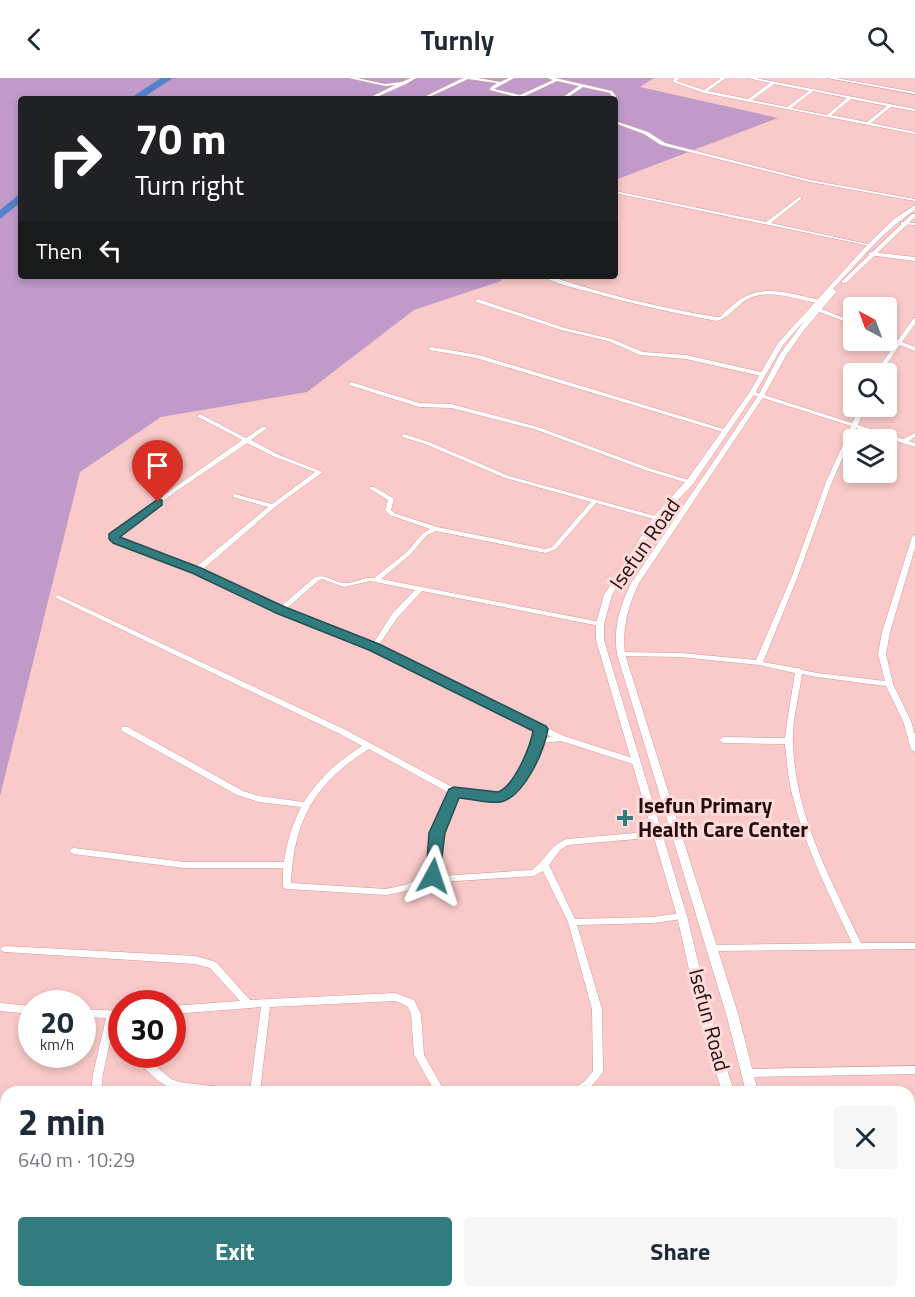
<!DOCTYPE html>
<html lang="en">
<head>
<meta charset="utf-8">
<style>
  body { margin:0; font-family:"Titillium Web",sans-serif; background:#f6f6f7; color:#1f2937; height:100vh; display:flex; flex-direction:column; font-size:22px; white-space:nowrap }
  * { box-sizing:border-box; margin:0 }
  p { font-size:20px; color:#747a83 }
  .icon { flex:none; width:33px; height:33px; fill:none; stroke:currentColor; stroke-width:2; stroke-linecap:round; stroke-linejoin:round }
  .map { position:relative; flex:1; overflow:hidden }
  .details { position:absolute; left:0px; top:1008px; width:915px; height:212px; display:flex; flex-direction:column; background:#fff; border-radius:18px 18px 0 0; box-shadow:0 3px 9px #0003 }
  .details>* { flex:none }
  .hud { position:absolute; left:18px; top:18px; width:600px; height:183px; border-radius:6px; box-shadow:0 3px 9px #0003; background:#202124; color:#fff; overflow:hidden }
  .needle { width:39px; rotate:319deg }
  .fabs { position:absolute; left:843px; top:219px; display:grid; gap:12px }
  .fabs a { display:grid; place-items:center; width:54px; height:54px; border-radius:6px; background:#fff; box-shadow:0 3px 9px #0003; font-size:30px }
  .speed { position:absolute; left:18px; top:912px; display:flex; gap:12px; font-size:30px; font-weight:700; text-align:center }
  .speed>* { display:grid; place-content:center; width:78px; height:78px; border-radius:50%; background:#fff; box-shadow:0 3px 9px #0003; line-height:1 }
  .speed small { font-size:15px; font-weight:400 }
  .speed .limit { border:9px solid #d22; background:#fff; color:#111 }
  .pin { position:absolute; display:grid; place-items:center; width:51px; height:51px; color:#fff; margin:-62px -26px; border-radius:50% 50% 50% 0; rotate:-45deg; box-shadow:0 0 6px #0007 }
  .pin .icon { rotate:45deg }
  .me { position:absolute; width:66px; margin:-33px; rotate:5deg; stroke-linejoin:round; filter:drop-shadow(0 0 4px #0008) }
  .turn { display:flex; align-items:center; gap:21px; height:126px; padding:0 18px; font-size:27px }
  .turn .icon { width:78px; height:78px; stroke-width:2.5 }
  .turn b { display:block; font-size:42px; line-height:51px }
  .then { display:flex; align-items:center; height:57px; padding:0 18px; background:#0003; gap:12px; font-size:22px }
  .round { display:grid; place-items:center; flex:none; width:63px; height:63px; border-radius:6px; background:#f6f6f7 }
  .overview { display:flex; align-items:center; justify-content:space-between; height:102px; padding:0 18px }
  h1 { font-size:36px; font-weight:700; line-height:45px }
  .cta { display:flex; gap:12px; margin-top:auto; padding:12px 18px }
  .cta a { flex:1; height:69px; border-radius:6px; background:#327b7f; color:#fff; font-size:24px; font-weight:700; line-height:69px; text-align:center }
  .cta a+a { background:#f6f6f7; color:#1f2937 }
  header { display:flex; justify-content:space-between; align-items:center; height:78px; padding:0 18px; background:#fff; font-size:27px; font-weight:700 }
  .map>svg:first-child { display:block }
</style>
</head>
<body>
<header><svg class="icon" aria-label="back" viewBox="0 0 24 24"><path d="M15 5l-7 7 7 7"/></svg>Turnly<svg class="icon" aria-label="search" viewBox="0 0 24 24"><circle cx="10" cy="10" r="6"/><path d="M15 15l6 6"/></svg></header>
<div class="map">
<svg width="915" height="1219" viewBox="0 0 915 1219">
  <rect width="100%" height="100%" fill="#f9cac9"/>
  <path fill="#c09ac9" d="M0,0h654l-14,9 138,31 -163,62v-81h-594v177h482l-2,5 -87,29 -107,82 -146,25 -81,55 -80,324z"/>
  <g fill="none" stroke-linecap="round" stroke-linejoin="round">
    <path fill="#5481ca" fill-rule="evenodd" d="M161,0h12l-32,21h-12z
      M21,115v9l-21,17v-9z"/>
    <defs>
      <path id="minor" d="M349,0h8l28,6 17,-2 9,-4h5l-10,6 -34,15h-5l28,-14 -10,1z
        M463,0h15l22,4 9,-4h5l-20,11 26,6 33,-15 -5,-2h7l57,13 4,5 -3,3h-5l4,-3 -2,-3 -27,-6 -18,12h-5l19,-13 -22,-5 -32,15 7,3 -12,-1 -30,-8v-2l7,-5 -29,-4 -43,20h-5z
        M675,0h5l-3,3 27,9 17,-12h5l-18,13 40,8 22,-16 -22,-5h8l159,31v2l-24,-4 -20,16 44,9v2l-211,-41 -31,-11v-2zM774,6l35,7 -22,16 -35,-7zM813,13l34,7 -20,17 -36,-7zM851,21l36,7 -20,16 -36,-7z
        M827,0h9l79,14v2z
        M615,43l33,11 17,11 145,37 105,19v2l-105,-19 -149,-37 -17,-11 -29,-11z
        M615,113l151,31 33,-25h2v2l-30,24 101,22 -2,1 -255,-53z
        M901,144l14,1v2l-14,-1z
        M871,174l44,5v4l-46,-6 -1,-1z
        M541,198h8c55,18 111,32 168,41h3c8,-8 16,-16 26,-21 21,-11 49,-1 70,3l3,2 -3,2c-22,-5 -53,-16 -73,-1 -9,7 -15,16 -26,19 -43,-8 -85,-17 -127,-29 -16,-4 -34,-8 -49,-16z
        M478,221l87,29 47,11 31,13 43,3 75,17 3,2 -3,2 -75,-17 -46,-4 -32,-14 -47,-11 -85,-28 -1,-1z
        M819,230l35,14v3l-37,-14v-2z
        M915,240v6l-13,18 13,5v4l-15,-6 -20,29h-6l22,-31 -10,-4v-4l12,5 15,-21z
        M431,269l48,8 248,75 1,1 -1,1h-4l-247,-74 -47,-8v-2z
        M351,304l68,21 32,1 87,23 111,41 43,13 1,1 -3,2 -45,-14 -111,-41 -83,-21 -32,-1 -70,-22v-2z
        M752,313l100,32 8,-17h6l-8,19 45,14 12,-6v4l-6,4 6,2v4l-59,-19 -24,54 -34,94 -35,86 33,6h3l3,2 15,3 68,8 -7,-27 4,-22 30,-95 3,-2v13l-25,84 -4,22 7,30 18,37 4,14v17l-4,-3 -8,-28 -17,-35 -69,-9 -15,-3c-3,23 -10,46 -9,69 2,72 38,137 68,200h54v6l-203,2 -3,-1 -1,-2 1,-2 3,-1 140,-2c-22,-47 -46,-94 -59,-145 -5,-18 -6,-36 -8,-54l-62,-1 -4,-3 4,-3 62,1 3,-22 7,-43 -36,-8 -78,-8 -60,-1 -4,-2 4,-2 60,1 75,7 36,-84 34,-94 25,-56 -101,-32 -1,-1z
        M200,336l46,24 16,-11h4v2l-15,11 28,15 44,17 -48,35 -73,63 78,37 35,-30c13,-3 17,5 29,6 10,1 20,-7 30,-5l33,-26 15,-18 8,-5 -40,-14 -5,-5 3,-10 -18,-11v-2h4l19,11 1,1 -3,11 3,3 43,14 108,22 7,-2 39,-45 -86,-24 -80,-34 -23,-7v-2l2,-1 25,8 80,34 150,41 1,1 -3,2 -61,-17 -40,46 -10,4 -110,-22 -10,5 -15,18 -30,25 219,43 4,2 -4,2 -178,-35 -24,26 -20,29 186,90 75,24 1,2 -4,3 -75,-24 -19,2c-8,17 -22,53 -42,57 -9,1 -33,-4 -43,-5l-16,38 -4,41 4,2 91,-6c14,-10 18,-25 35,-31l92,-8 3,1 1,2 -1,2 -3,1 -91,8 -8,5 -11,15 26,54 78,-2 29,-4 3,1 1,2 -1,2 -3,1 -29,4 -76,2 25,84 1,63 -12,15 -7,5h-13l2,-3 12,-8 8,-10 -1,-62 -24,-87 -25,-51 -9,5 -93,6 -8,-3 -23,11 -24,5 -99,-6 -3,-1 -1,-2v-18h-99l-110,-14 -3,-1 -1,-2 1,-2 3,-1 110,14h100c3,-20 8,-37 17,-55l-42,-5 -22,-7 -115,-64 -1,-2 1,-2h6l115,64 16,5 45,6c16,-25 33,-40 58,-56l-24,-13 -282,-135 -1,-1 1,-1 2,-1 286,134 112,60 42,5c19,-7 36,-46 39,-65l-166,-80 -92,-37 -84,-41 -80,-30 -5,-4 1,-1 60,-46 71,-50 -44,-23 -1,-1zM247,365l28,14 40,15 -43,32 -37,-10 -2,1v2l35,10 -72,60 -79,-30 58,-45zM322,501l22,8 26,-6 45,9 -23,24 -19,30 -87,-35 33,-29zM544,655l8,4 -9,1zM369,671l80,44 -16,40 -4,41 -24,11 -19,4 -95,-6c3,-64 24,-100 78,-134z
        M5,868l190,10 21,6 34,38 145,-7 19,7 7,14 3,41 21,37h-10l-19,-34 -2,-3 -3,-41 -4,-8 -12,-5 -125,6 -10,85h-10l11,-85 -89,7v-8l68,-5 -30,-33 -15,-4 -190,-12 -3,-1 -2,-2 2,-2z
        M0,925l32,3v8l-32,-3z
        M82,931l40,2v8l-7,-1 -12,56 -2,18h-10l2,-18 13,-56 -24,-1z
        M141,977l3,1 27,23 8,3 50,6 3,1 2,3c-21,0 -53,4 -71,-8 -9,-6 -17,-15 -25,-22l-2,-3 2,-3z
        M915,988v8l-169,3 -3,-1 -2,-3 2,-3 3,-1z
        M909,1129h6v10h-6z
        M84,1214h10l1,5h-12z
        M288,1214h11l3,5h-12z
        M418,1214h17l-1,4 -4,1h-19l2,-4z
        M613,1214c6,-1 16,-3 20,5 -8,0 -17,0 -20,-5z"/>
      <path id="tertiary" d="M915,127v5c-32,21 -56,51 -82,79l4,2 -32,38 -18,25 -23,42 -125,187c-11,23 -17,45 -14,71l114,363 19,75h-12l-19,-75 -110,-363c-4,-26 3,-48 14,-71l127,-187 22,-42 25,-34 -22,25 -28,48 -62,91 -33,35 -48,76 -8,29v16l83,276 26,107 21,69h-12l-21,-69 -24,-107 -81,-276v-16l8,-29 50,-79 33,-36 62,-87 29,-50 90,-99 26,-25z
        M912,136h3v3l-69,66h-4v-2z
        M768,1214h13l3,5h-14z
        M790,1214h13l2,5h-14z"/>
    </defs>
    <use href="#minor" stroke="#d29a99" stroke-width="1"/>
    <use href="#tertiary" stroke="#d29a99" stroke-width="1"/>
    <use href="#minor" fill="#fff" fill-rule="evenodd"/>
    <use href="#tertiary" fill="#fff" fill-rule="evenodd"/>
  </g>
  <path fill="#327b7f" stroke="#205053" stroke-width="1.5" d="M158,421l4,1v5l-42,32 81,31 84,39 94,37 167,82 2,3c-4,22 -23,67 -47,73 -12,2 -29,-3 -42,-4l-14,35 -6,47h-11l-2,-4 3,-43 20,-44 5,-2 44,5c16,-6 32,-44 35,-61l-164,-81 -93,-37 -84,-40 -79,-30 -4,-4v-5z"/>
  <path fill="#327b7f" stroke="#ffdbda" stroke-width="2" d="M622 731h6v6h6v6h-6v6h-6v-6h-6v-6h6z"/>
  <g text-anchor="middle" stroke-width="6" stroke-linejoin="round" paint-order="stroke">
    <g font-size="21" fill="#210e0e" stroke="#ffdbda">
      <text transform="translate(645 466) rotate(-55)" y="7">Isefun Road</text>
      <text transform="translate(709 942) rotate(75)" y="7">Isefun Road</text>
    </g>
    <g font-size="21" font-weight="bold" fill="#210e0e" stroke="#ffdbda" text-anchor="start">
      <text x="638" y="735">Isefun Primary<tspan x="638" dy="24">Health Care Center</tspan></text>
    </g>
  </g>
</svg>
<div class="fabs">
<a><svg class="needle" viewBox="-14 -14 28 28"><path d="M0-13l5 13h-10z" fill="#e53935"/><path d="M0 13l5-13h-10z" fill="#747a83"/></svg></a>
<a><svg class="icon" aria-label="search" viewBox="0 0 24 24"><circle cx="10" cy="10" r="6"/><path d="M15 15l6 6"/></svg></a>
<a><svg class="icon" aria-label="layers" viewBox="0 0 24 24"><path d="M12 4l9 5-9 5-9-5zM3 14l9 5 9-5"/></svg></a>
</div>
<div class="speed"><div>20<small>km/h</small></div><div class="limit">30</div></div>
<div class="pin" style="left:158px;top:424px;background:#d93025"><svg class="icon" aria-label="arrive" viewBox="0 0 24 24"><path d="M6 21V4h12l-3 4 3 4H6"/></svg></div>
<svg class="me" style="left:433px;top:798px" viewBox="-20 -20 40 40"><path d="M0-17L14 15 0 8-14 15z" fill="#327b7f" stroke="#fff" stroke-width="4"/></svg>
<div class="hud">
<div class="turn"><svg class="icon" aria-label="right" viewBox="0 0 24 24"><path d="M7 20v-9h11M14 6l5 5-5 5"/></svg><div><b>70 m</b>Turn right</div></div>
<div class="then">Then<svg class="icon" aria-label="left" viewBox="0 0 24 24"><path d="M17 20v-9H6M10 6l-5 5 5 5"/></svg></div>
</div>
<section class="details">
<div class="overview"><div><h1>2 min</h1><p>640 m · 10:29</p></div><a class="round"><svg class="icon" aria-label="close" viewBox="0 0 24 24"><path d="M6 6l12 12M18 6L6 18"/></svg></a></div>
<div class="cta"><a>Exit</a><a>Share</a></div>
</section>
</div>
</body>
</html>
